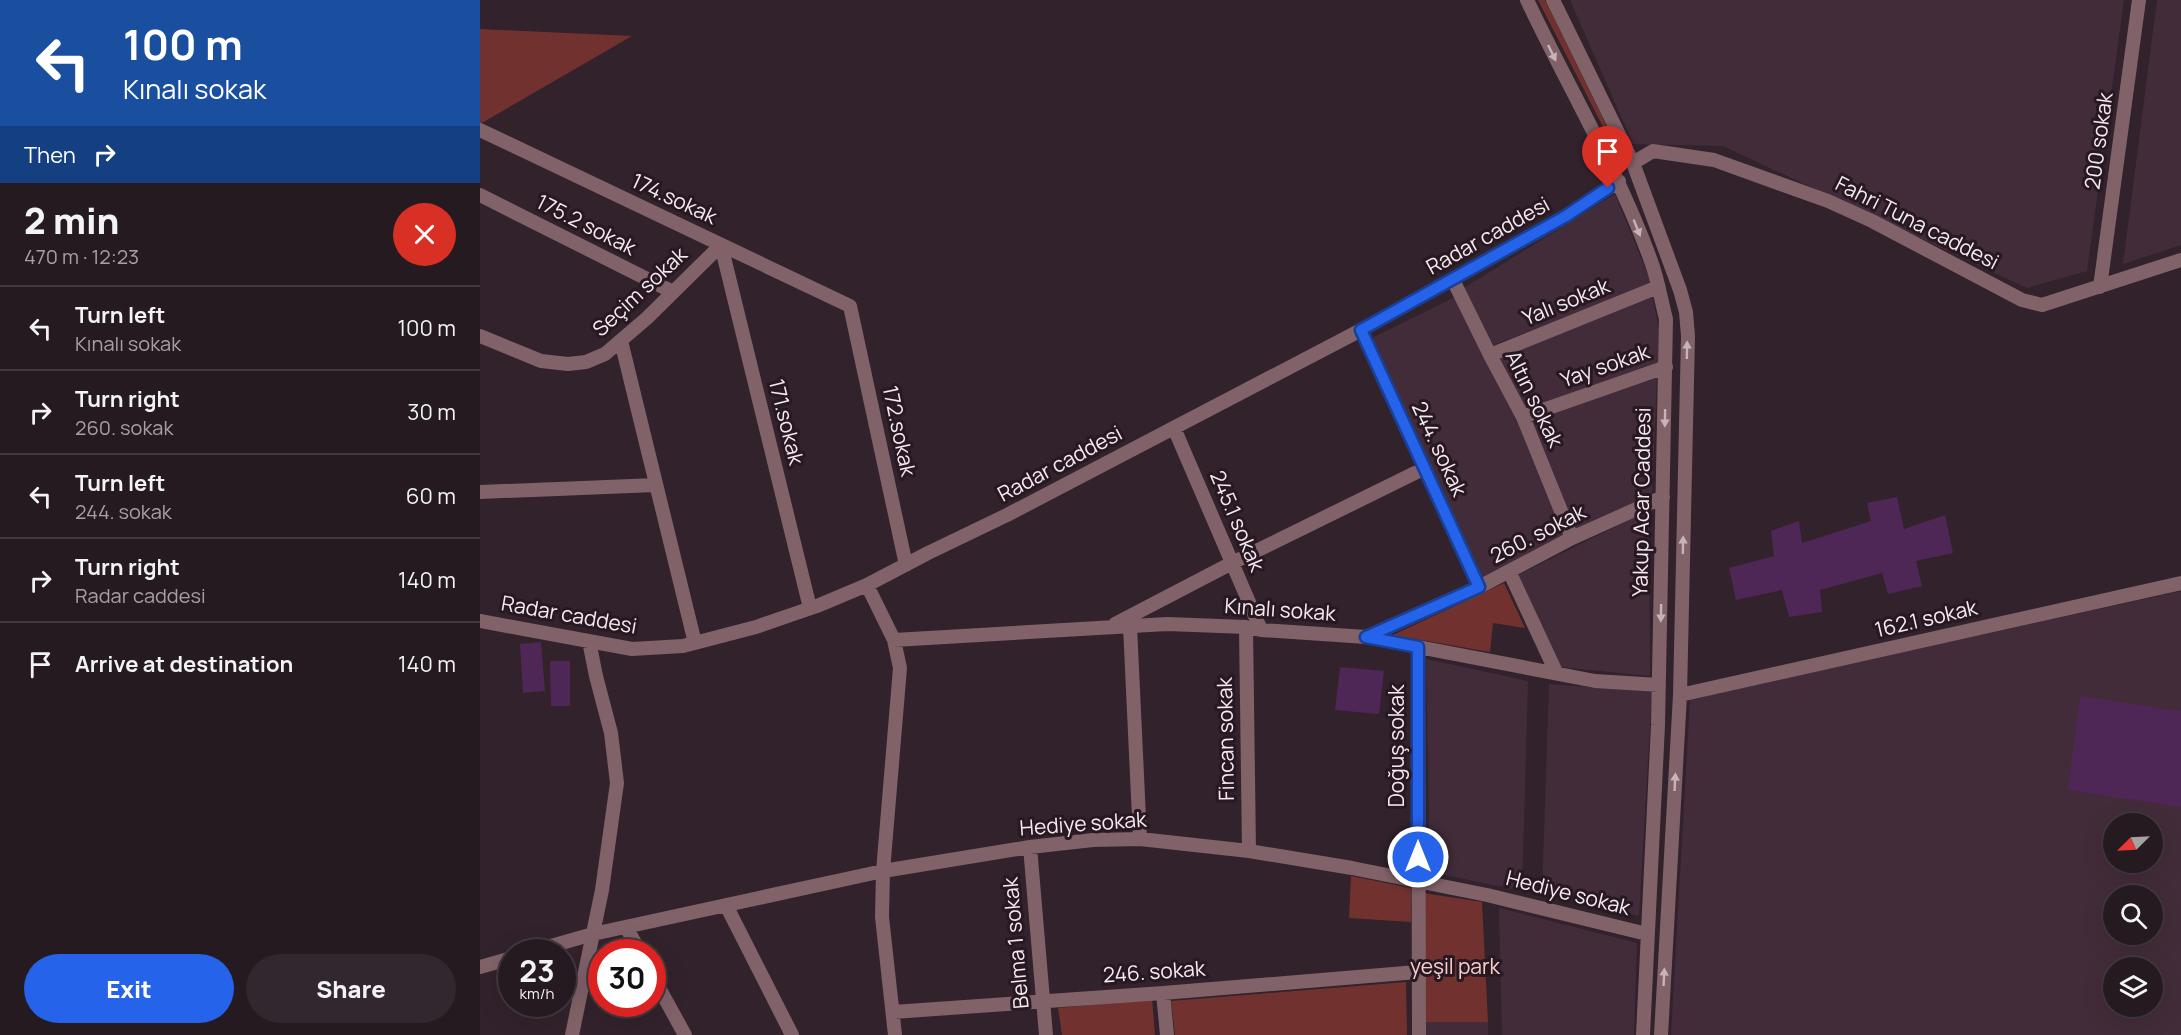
<!DOCTYPE html>
<html lang="en">
<head>
<meta charset="utf-8">
<style>
  body { margin:0; font-family:Manrope,sans-serif; background:#32272e; color:#f1f3f6; height:100vh; display:flex; flex-direction:column; font-size:22px; white-space:nowrap }
  * { box-sizing:border-box; margin:0 }
  p { font-size:20px; color:#a4a1a5 }
  .icon { flex:none; width:33px; height:33px; fill:none; stroke:currentColor; stroke-width:2; stroke-linecap:round; stroke-linejoin:round }
  .map { position:relative; flex:1; overflow:hidden }
  .sheet { display:flex; flex-direction:column; background:#261a21; width:480px }
  .sheet>* { flex:none }
  .guide { background:#1a4fa0; color:#fff; overflow:hidden }
  .needle { width:39px; rotate:246deg }
  .buttons { position:absolute; left:1623px; top:813px; display:grid; gap:12px }
  .buttons a { display:grid; place-items:center; width:60px; height:60px; border-radius:50%; background:#261a21; box-shadow:0 6px 24px #0002,0 0 0 2px #42383f; font-size:30px }
  .speed { position:absolute; left:18px; top:939px; display:flex; gap:12px; font-size:30px; font-weight:700; text-align:center }
  .speed>* { display:grid; place-content:center; width:78px; height:78px; border-radius:50%; background:#261a21; box-shadow:0 6px 24px #0002,0 0 0 2px #42383f; line-height:1 }
  .speed small { font-size:15px; font-weight:400 }
  .speed .limit { border:9px solid #d22; background:#fff; color:#111 }
  .pin { position:absolute; display:grid; place-items:center; width:51px; height:51px; color:#fff; margin:-62px -26px; border-radius:50% 50% 50% 0; rotate:-45deg; box-shadow:0 0 6px #0007 }
  .pin .icon { rotate:45deg }
  .me { position:absolute; width:66px; margin:-33px; rotate:0deg; stroke-linejoin:round; filter:drop-shadow(0 0 4px #0008) }
  .turn { display:flex; align-items:center; gap:21px; height:126px; padding:0 24px; font-size:27px }
  .turn .icon { width:78px; height:78px; stroke-width:2.5 }
  .turn b { display:block; font-size:42px; line-height:51px }
  .then { display:flex; align-items:center; height:57px; padding:0 24px; background:#0003; gap:12px; font-size:22px }
  .round { display:grid; place-items:center; flex:none; width:63px; height:63px; border-radius:32px; background:#32272e }
  .head { display:flex; align-items:center; justify-content:space-between; height:102px; padding:0 24px }
  h1 { font-size:36px; font-weight:800; line-height:45px }
  .primary-button { display:flex; gap:12px; margin-top:auto; padding:12px 24px }
  .primary-button a { flex:1; height:69px; border-radius:36px; background:#2563eb; color:#fff; font-size:24px; font-weight:800; line-height:69px; text-align:center }
  .primary-button a+a { background:#32272e; color:#f1f3f6 }
  ul { padding:0; list-style:none }
  li { display:flex; align-items:center; gap:18px; height:84px; padding:0 24px; border-top:2px solid #42383f }
  li div { flex:1 }
  li b { display:block; font-size:22px }
  li em { font-style:normal }
  main { display:flex; flex:1; min-height:0 }
  .map>svg:first-child { display:block }
</style>
</head>
<body>
<main>
<section class="sheet">
<div class="guide">
<div class="turn"><svg class="icon" aria-label="left" viewBox="0 0 24 24"><path d="M17 20v-9H6M10 6l-5 5 5 5"/></svg><div><b>100 m</b>Kınalı sokak</div></div>
<div class="then">Then<svg class="icon" aria-label="right" viewBox="0 0 24 24"><path d="M7 20v-9h11M14 6l5 5-5 5"/></svg></div>
</div>
<div class="head"><div><h1>2 min</h1><p>470 m · 12:23</p></div><a class="round" style="background:#d93025;color:#fff"><svg class="icon" aria-label="close" viewBox="0 0 24 24"><path d="M6 6l12 12M18 6L6 18"/></svg></a></div>
<ul>
<li><svg class="icon" aria-label="left" viewBox="0 0 24 24"><path d="M17 20v-9H6M10 6l-5 5 5 5"/></svg><div><b>Turn left</b><p>Kınalı sokak</p></div><em>100 m</em></li>
<li><svg class="icon" aria-label="right" viewBox="0 0 24 24"><path d="M7 20v-9h11M14 6l5 5-5 5"/></svg><div><b>Turn right</b><p>260. sokak</p></div><em>30 m</em></li>
<li><svg class="icon" aria-label="left" viewBox="0 0 24 24"><path d="M17 20v-9H6M10 6l-5 5 5 5"/></svg><div><b>Turn left</b><p>244. sokak</p></div><em>60 m</em></li>
<li><svg class="icon" aria-label="right" viewBox="0 0 24 24"><path d="M7 20v-9h11M14 6l5 5-5 5"/></svg><div><b>Turn right</b><p>Radar caddesi</p></div><em>140 m</em></li>
<li><svg class="icon" aria-label="arrive" viewBox="0 0 24 24"><path d="M6 21V4h12l-3 4 3 4H6"/></svg><div><b>Arrive at destination</b></div><em>140 m</em></li>
</ul>
<div class="primary-button"><a>Exit</a><a>Share</a></div>
</section>
<div class="map">
<svg width="1701" height="1035" viewBox="0 0 1701 1035">
  <rect width="100%" height="100%" fill="#32222c"/>
  <path fill="#422c39" fill-rule="evenodd" d="M1090,0h554l-37,271 -60,17 -304,-142 -90,-2z
    M1677,0h24v245l-58,19z
    M1135,194l37,91 -159,60 -29,-57z
    M1172,295l7,34 3,34 -136,48 -27,-52z
    M977,296l64,128 44,111 -83,42 -110,-239z
    M1177,378l-5,116 -77,37 -44,-111z
    M1169,510l1,166 -89,-9 -43,-92z
    M1701,591v444h-510l19,-336zM1634,824h38v38h-38zM1634,896h38v38h-38zM1634,968h38v38h-38z
    M946,659l102,22 -6,210 -92,-19z
    M1069,684l103,8 -13,224 -97,-23z
    M1019,908l138,35 -3,92h-132z
    M945,1022h63v13h-62z"/>
  <path fill="#71322f" d="M1058,0h7l77,157 -3,1z
    M0,29l152,7 -152,88z
    M1024,583l21,45 -32,-5 -3,29 -97,-17z
    M871,876l60,12v34l-62,-4z
    M943,893l59,9 6,120h-63z
    M926,982l1,53h-232l-4,-34z
    M672,999l3,36h-93l-4,-27z"/>
  <path fill="#4f2756" d="M1417,497l7,32 41,-14 8,38 -37,8 6,25 -34,8 -6,-21 -62,17 2,22 -33,5 -7,-27 -46,10 -7,-32 45,-12 -3,-25 28,-10 3,22 69,-22 -4,-18z
    M61,642l4,49 -22,2 -3,-49z
    M70,661h20v45h-19z
    M860,667l44,4 -5,43 -44,-4z
    M1600,696l101,15v96l-113,-17z"/>
  <g fill="none" stroke-linecap="round" stroke-linejoin="round">
    <path stroke="#816269" stroke-width="14" d="M1047,0c41,87 91,170 124,261 7,19 10,39 15,58l-8,406 -15,310
      M1073,0l80,163 47,127 6,22 2,24 -8,359 -19,340
      M0,130l370,176 56,259
      M1153,163l20,-12 61,9 114,41 44,20 150,79 20,5 139,-45
      M0,195l193,97
      M241,245l89,363
      M973,280l37,75 33,62 49,121
      M1620,287l39,-287
      M881,330l118,257
      M0,336l61,25 27,3 18,-2 19,-8 42,-36 74,-73
      M141,341l74,302
      M1010,355l168,-68
      M1043,417l143,-50
      M694,428l87,202
      M0,492l176,-7
      M1029,571l47,101
      M387,585l27,55 6,28 -17,203 -1,46 13,118
      M0,621l152,28 51,-3 73,-19 61,-21 50,-21 61,-32 79,-38 354,-185 205,-114 53,-35
      M635,624l117,-61 193,-95
      M650,626l10,213
      M766,627l3,224
      M886,637l113,-50 93,-49 91,-41
      M414,640l273,-16 79,3 15,3 105,7 229,44 64,4
      M938,647l1,388
      M1200,695l501,-112
      M550,847l16,188
      M246,905l66,130
      M146,927l14,25
      M50,952l63,-18 290,-63 147,-24 63,-7 47,-1 109,12 103,17 135,27 160,39
      M0,967l32,-9
      M172,975l33,60
      M683,993l4,42
      M413,1012l270,-19 254,-21
      M92,1035l30,-145 15,-107 -6,-50 -15,-57 -7,-35"/>
  </g>
  <defs><path id="oneway-solid" d="M-6-.8H1V-3.2L6.5 0L1 3.2V.8H-6Z" transform="scale(1.5)"/></defs>
  <g fill="#c7b4ba">
    <use href="#oneway-solid" transform="translate(1072 53) rotate(64)"/>
    <use href="#oneway-solid" transform="translate(1157 228) rotate(68)"/>
    <use href="#oneway-solid" transform="translate(1207 350) rotate(-89)"/>
    <use href="#oneway-solid" transform="translate(1185 418) rotate(91)"/>
    <use href="#oneway-solid" transform="translate(1203 545) rotate(-89)"/>
    <use href="#oneway-solid" transform="translate(1181 613) rotate(91)"/>
    <use href="#oneway-solid" transform="translate(1195 782) rotate(-87)"/>
    <use href="#oneway-solid" transform="translate(1184 977) rotate(-87)"/>
  </g>
  <g fill="none" stroke-linecap="round" stroke-linejoin="round">
    <defs>
      <path id="route" d="M938,857v-210l-52,-10 113,-50 -118,-257 205,-114 42,-28"/>
    </defs>
    <use href="#route" stroke="#184099" stroke-width="15"/>
    <use href="#route" stroke="#2563eb" stroke-width="10"/>
  </g>
  <g text-anchor="middle" stroke-width="6" stroke-linejoin="round" paint-order="stroke">
    <g font-size="21" fill="#f5eaf0" stroke="#281822">
      <text transform="translate(1619 141) rotate(-82)" y="7">200 sokak</text>
      <text transform="translate(194 199) rotate(25)" y="7">174.sokak</text>
      <text transform="translate(1437 223) rotate(27)" y="7">Fahri Tuna caddesi</text>
      <text transform="translate(106 225) rotate(27)" y="7">175.2 sokak</text>
      <text transform="translate(1008 236) rotate(-29)" y="7">Radar caddesi</text>
      <text transform="translate(160 292) rotate(-43)" y="7">Seçim sokak</text>
      <text transform="translate(1086 302) rotate(-22)" y="7">Yalı sokak</text>
      <text transform="translate(1125 366) rotate(-19)" y="7">Yay sokak</text>
      <text transform="translate(1054 399) rotate(64)" y="7">Altın sokak</text>
      <text transform="translate(306 422) rotate(76)" y="7">171.sokak</text>
      <text transform="translate(419 431) rotate(78)" y="7">172.sokak</text>
      <text transform="translate(959 449) rotate(65)" y="7">244. sokak</text>
      <text transform="translate(580 464) rotate(-28)" y="7">Radar caddesi</text>
      <text transform="translate(1162 502) rotate(-89)" y="7">Yakup Acar Caddesi</text>
      <text transform="translate(757 521) rotate(67)" y="7">245.1 sokak</text>
      <text transform="translate(1058 534) rotate(-27)" y="7">260. sokak</text>
      <text transform="translate(800 610) rotate(4)" y="7">Kınalı sokak</text>
      <text transform="translate(89 615) rotate(10)" y="7">Radar caddesi</text>
      <text transform="translate(1446 619) rotate(-13)" y="7">162.1 sokak</text>
      <text transform="translate(746 739) rotate(-91)" y="7">Fincan sokak</text>
      <text transform="translate(917 746) rotate(-90)" y="7">Doğuş sokak</text>
      <text transform="translate(603 824) rotate(-4)" y="7">Hediye sokak</text>
      <text transform="translate(1088 893) rotate(14)" y="7">Hediye sokak</text>
      <text transform="translate(536 943) rotate(-95)" y="7">Belma 1 sokak</text>
      <text transform="translate(674 972) rotate(-4)" y="7">246. sokak</text>
    </g>
    <g font-size="21" fill="#f9ceca" stroke="#281822">
      <text x="975" y="974">yeşil park</text>
    </g>
  </g>
</svg>
<div class="buttons">
<a><svg class="needle" viewBox="-14 -14 28 28"><path d="M0-13l5 13h-10z" fill="#e53935"/><path d="M0 13l5-13h-10z" fill="#a4a1a5"/></svg></a>
<a><svg class="icon" aria-label="search" viewBox="0 0 24 24"><circle cx="10" cy="10" r="6"/><path d="M15 15l6 6"/></svg></a>
<a><svg class="icon" aria-label="layers" viewBox="0 0 24 24"><path d="M12 4l9 5-9 5-9-5zM3 14l9 5 9-5"/></svg></a>
</div>
<div class="speed"><div>23<small>km/h</small></div><div class="limit">30</div></div>
<div class="pin" style="left:1128px;top:188px;background:#d93025"><svg class="icon" aria-label="arrive" viewBox="0 0 24 24"><path d="M6 21V4h12l-3 4 3 4H6"/></svg></div>
<svg class="me" style="left:938px;top:857px" viewBox="-20 -20 40 40"><circle r="17" fill="#2563eb" stroke="#fff" stroke-width="3"/><path d="M0-11L8 9 0 5-8 9z" fill="#fff"/></svg>
</div>
</main>
</body>
</html>
